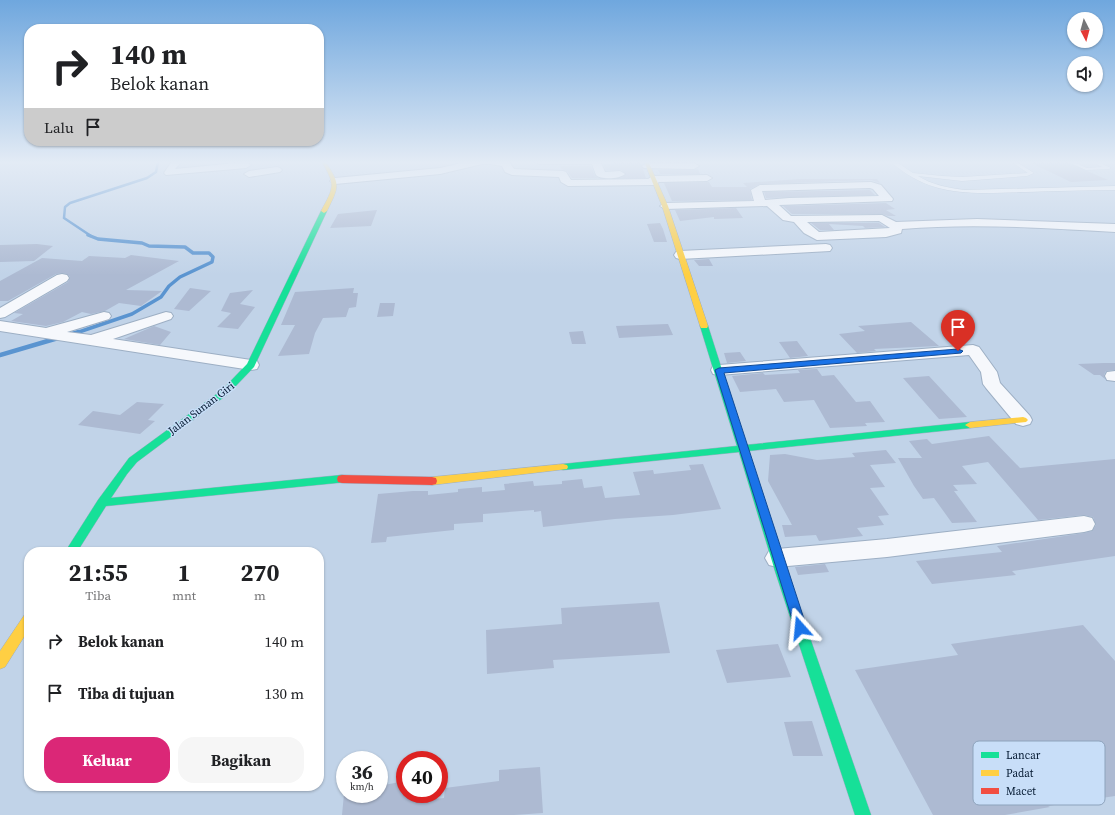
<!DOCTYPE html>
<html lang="id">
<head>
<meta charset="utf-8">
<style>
  body { margin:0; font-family:"Source Serif 4",serif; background:#f6f6f6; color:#202124; height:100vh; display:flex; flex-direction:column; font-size:15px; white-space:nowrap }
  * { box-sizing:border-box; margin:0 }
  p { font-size:13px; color:#757577 }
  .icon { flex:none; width:22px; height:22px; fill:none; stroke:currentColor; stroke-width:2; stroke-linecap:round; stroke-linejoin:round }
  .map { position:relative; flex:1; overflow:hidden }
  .side { position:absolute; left:24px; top:547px; width:300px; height:244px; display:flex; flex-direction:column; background:#fff; border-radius:16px; box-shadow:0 1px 3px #0004 }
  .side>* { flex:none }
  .guide { position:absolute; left:24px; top:24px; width:300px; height:122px; border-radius:16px; box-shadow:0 1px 3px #0004; background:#fff; color:#202124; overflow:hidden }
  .needle { width:26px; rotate:174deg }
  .buttons { position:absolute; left:1067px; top:12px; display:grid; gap:8px }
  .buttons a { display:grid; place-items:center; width:36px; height:36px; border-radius:50%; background:#fff; box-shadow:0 1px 3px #0004; font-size:20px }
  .speed { position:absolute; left:336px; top:751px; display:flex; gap:8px; font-size:20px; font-weight:700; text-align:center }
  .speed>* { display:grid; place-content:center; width:52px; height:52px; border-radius:50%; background:#fff; box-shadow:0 1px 3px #0004; line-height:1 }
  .speed small { font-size:10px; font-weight:400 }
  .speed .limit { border:6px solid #d22; background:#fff; color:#111 }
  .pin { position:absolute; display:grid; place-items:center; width:34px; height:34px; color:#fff; margin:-41px -17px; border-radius:50% 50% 50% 0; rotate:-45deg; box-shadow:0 0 4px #0007 }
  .pin .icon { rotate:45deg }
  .me { position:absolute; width:44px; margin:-22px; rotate:342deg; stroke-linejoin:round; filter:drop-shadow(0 0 3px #0008) }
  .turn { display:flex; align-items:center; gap:14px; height:84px; padding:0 20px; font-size:18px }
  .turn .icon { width:52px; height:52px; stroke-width:2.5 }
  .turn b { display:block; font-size:28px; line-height:34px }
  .then { display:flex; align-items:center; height:38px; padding:0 20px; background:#0003; gap:8px; font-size:15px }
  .eta { display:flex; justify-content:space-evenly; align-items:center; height:68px; text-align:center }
  .eta b { font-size:24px; font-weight:700; line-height:28px }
  .action { display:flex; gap:8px; margin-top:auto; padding:8px 20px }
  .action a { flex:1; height:46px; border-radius:16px; background:#db2777; color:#fff; font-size:16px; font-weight:700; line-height:46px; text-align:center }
  .action a+a { background:#f6f6f6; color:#202124 }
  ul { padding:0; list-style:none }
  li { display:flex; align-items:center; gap:12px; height:52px; padding:0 20px }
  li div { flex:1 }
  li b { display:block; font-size:15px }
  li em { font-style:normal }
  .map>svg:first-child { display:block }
</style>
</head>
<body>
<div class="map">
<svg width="1115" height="815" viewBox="0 0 1115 815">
  <rect width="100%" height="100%" fill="#c1d3e8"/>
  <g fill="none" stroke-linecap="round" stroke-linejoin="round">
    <path stroke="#5a94d0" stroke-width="2.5" d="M91,236l-27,-18 1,-11 5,-4 77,-25 9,-6 2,-10 2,-1"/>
    <path stroke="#5a94d0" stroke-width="3.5" d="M76,333l56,-19 29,-17 8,-11 11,-9 32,-15 1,-5 -4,-4h-16l-8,-6 -36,-1 -7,-3 -44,-4 -10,-4"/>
    <path stroke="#5a94d0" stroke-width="4.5" d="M69,335l10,-3
      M0,355l58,-17"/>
  </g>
  <path fill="#adbad2" d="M612,161h28l6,17h-25l5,-4 -5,-4h-15l-3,-6h11z
    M1027,161h37l44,19 -37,2z
    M560,166h31l4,10 3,2h-26l-5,-7 -5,-2z
    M698,169l2,5h-40l-2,-4z
    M800,179h77l3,4 -9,-3 -111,4 -10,5 2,11 -80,1 -8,-18 45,-1 3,5h35l-4,-4z
    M870,190l5,5 -109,3 -2,-6z
    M886,203l9,6 -9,1 10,6h-8l-6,-2h-90l-9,-8z
    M736,208l7,10 -29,1v-2l-34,4 -5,-11z
    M377,210l-6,16 -41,2 8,-14z
    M660,223l3,6 4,13h-13l-7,-18z
    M811,223h68l6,4 -20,1 -2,-2 -34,-2 5,6h-14z
    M37,244l16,2 -19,15 -34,1v-17z
    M131,255l48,6 -53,29 36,1 -21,15 -22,-3 -14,8 -14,3 -9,-2 -19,10 -17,4 -35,-5 12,-7 -9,-1 54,-31 2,-5 -3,-3 -5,-1 -6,1 -48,27h-8v-20l42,-23 40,3 7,-5 36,2z
    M709,259l4,7h-14l-5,-6z
    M190,288l21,3 -22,20 -15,-2z
    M354,288l-1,5h5l-2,14 -7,1 -3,9 -23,1 -8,15 -6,21 -31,2 17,-31h-14l14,-33z
    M253,290l-13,14 15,3 -17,22 -21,-2 14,-14 -10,-2 9,-18z
    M380,303h15l-2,13 -16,1z
    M911,322l28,24 -65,3 2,2 -19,2 -18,-19 26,-3 -7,-5z
    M667,324h1l5,11 -54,3 -3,-12z
    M154,326l17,6 -11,13 -36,-6z
    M583,331l3,13h-14l-3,-12z
    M797,341l11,15 -18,2 -11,-16z
    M740,352l6,9 -19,2 -3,-10z
    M1104,363h11v7l-9,1 -2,4 1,4 -5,-4h-6l-16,-11z
    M817,369l5,7 12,-1 22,27 14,-1 15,21 -20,1 2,3 -37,2 -16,-28 -30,2 -8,-13 -36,3 -8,-16 31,-3 2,2 35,-2 -2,-3z
    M929,376l38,41 -28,2 -36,-41z
    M137,402l27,2 -16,16 7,1 -15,13 -62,-9 15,-14 27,4z
    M989,436l31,32 95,-9v97l-103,15 4,4 -84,9 -16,-23 86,-9 -5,-6 87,-13 8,-2 4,-6 -3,-8 -9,-2 -46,5 -50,-58 -26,4 15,18 -24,1 5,6h-4l23,31 -25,1 -18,-25 -11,1 -9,-13 -16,-28h24l-13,-17 18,-2 5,5z
    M886,450l10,13 -26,2 15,22 -15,1 19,27 -11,1 6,9 -27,3 6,8 -44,5 -3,-6 -31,2 -3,-12h10l-24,-44 2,-26 15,-1 32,6 38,-3 -3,-4z
    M703,464l18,45 -48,6 -58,4 -72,8 -2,-16 -7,1v-2l-51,4v8l-29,2v6l-67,7 -1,5 -15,1 7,-49 35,-3h15v4l30,-3v-3l24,-2v5l23,-2 -1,-6 29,-3 1,5 28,-2v-3l20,-2 2,9 18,-2 3,12 35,-3 -7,-23 20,-2 1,4 37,-4 -2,-5z
    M825,564l4,8 -31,3 -3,-8z
    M659,602l11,51 -117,7 1,8 -67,6 -1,-44 76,-6 -1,-16z
    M1083,625l32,36v135l-67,10 2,1 -45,8h-72l-78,-145 103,-15 -7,-11z
    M778,644l13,33 -64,6 -11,-33z
    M812,721l11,35h-30l-9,-34z
    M540,767l3,46 -29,2h-172l2,-21h35v-8l26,-5v13h9v7l30,-3 1,-10 54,-7v-11z"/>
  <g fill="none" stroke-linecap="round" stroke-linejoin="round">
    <defs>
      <path id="lane" d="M890,161h5l18,12 29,3 20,1 66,-4 -18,-12h5l19,12 -7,3 -65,5 -44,-5c14,9 31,12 47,14l150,-4v4c-30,0 -59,1 -89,2 -52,1 -94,7 -136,-31z
        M1066,161h5l16,7 15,-1 -11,-6h5l15,7 -2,1 -23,1z"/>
      <path id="street" d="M172,161h10l-7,8 71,-7 5,3 -5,3 -80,7 -2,-2z
        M471,161h34l4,1 5,7 49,2 3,1 5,8 77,-1 5,-3 54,-1 5,3 -5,3 -48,1 -5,3 -86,1 -7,-4 -2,-5 -47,-2 -7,-3 -3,-6 -12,-2h-8l-42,10 -105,10 -5,-3 5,-3 105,-10z
        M534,161h66l5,11 15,-1 5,3c-5,5 -24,6 -29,1l-4,-11h-53z
        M647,163h47l5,3 -5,3 -50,-1 -2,-2z
        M277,167l3,1 2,2 -2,2 -31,5 -5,-3 5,-3z
        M871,182l10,3 12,14 -1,2 -113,4 12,11 91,-1 14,7 81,-3 138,5v8c-71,-4 -142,-9 -213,-3l-1,4 -15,4 -69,3 -13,-7 -10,-11 -11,-2 -16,-14 -102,3 -5,-3 5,-3 89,-2 -3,-11 9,-5zM870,188l3,1 6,7 -90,2 -24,2 -3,-9zM879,221l11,7 -71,4 -12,-10z
        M826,244l4,1 2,3 -2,3 -150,8 -4,-1 -2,-3 2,-3 4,-1z
        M62,274l5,1 2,3 -2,3 -62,36 -5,1v-10l57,-33z
        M104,312l5,1 2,3 -2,3 -42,13 24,3 75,-23 5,1 2,3 -2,3 -58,20 138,21 6,1 2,4 -2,4 -6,1 -251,-39v-10l46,7z
        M973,345l6,2 18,25 3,11 30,33 2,4 -2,4 -7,2 -7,-2 -30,-36 -3,-4 -2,-12 -12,-17 -250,20 -6,-1 -2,-4 2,-4 6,-1z
        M1115,371v10l-8,-1 -2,-4 2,-4z
        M1084,516l8,2 3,6 -3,6 -8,2 -197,25 -110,10 -8,-2 -4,-7 4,-7 8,-2 110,-10z"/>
      <path id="fast" d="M324,209l3,2 -73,156 -26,27 -91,68 -10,12 -16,24 231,-23 4,1 1,3 -1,3 -240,24 -29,46h-12l33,-52 31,-42 93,-68 25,-26 74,-153z
        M701,324h6l1,2 38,119 224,-23 5,3 -5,3 -222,23 39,120 84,244h-16l-80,-244 -36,-119 -176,18 -4,-1 -1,-2 1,-2 4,-1 174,-18 -37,-120z"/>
      <path id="slow" d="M321,161h4c16,24 14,25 2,50l-3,2 -3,-2c13,-24 15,-26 0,-50z
        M644,161h4l20,45 40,120 -1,2h-6l-1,-2 -38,-120z
        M1023,417l3,1 2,2 -2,2 -56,6 -5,-3 5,-3z
        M563,464l4,1 1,2 -1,2 -135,16 -4,-1 -1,-3 1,-3 4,-1z
        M29,613v16l-24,38 -5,2v-18l25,-37z"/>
      <path id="jam" d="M342,475l90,2 4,1 1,3 -1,3 -4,1 -90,-2 -4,-1 -1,-3 1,-3z"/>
    </defs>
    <use href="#lane" stroke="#9dafc4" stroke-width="1"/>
    <use href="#street" stroke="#9dafc4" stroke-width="2"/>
    <use href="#fast" stroke="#9dafc4" stroke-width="1"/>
    <use href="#slow" stroke="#9dafc4" stroke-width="1"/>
    <use href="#jam" stroke="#9dafc4" stroke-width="1"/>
    <use href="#lane" fill="#f6f8fc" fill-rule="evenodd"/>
    <use href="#street" fill="#f6f8fc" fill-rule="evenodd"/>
    <use href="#fast" fill="#16e098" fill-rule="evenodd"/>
    <use href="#slow" fill="#ffcf43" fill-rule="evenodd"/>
    <use href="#jam" fill="#f24e42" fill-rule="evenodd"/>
  </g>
  <linearGradient id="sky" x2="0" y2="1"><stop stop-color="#6fa7de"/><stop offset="0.59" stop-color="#e3ebf5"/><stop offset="1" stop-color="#e3ebf5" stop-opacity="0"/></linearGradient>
  <rect width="1115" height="275" fill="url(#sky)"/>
  <path fill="#1a73e8" stroke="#114b97" d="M958,349l5,2 -2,2 -237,20 83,255 -2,4 -5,2 -4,-2 -81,-262 4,-2z"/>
  <g text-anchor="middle" stroke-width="3" stroke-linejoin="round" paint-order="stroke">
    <g font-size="11" fill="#031830" stroke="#c8def8">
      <text transform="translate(201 408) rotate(-37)" y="4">Jalan Sunan Giri</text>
    </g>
  </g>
  <rect x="973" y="741" width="132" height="64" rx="6" fill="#c8def8" stroke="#8da3bc" stroke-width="1"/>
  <rect x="981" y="752" width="18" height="6" fill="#16e098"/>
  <rect x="981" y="770" width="18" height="6" fill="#ffcf43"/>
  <rect x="981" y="788" width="18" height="6" fill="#f24e42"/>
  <g font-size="11" fill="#031830">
    <text x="1006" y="759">Lancar</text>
    <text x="1006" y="777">Padat</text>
    <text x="1006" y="795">Macet</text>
  </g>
</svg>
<div class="buttons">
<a><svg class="needle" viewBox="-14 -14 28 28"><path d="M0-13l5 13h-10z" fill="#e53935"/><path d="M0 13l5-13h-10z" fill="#757577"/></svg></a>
<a><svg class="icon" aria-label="sound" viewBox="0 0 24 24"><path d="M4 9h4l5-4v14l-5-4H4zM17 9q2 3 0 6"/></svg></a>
</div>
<div class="speed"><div>36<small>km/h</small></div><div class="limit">40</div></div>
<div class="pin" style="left:958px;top:351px;background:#d93025"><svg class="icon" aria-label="arrive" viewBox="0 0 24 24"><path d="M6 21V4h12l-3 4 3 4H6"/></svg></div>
<svg class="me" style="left:800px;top:628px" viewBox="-20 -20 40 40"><path d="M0-17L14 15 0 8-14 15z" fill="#1a73e8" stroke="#fff" stroke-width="4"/></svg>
<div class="guide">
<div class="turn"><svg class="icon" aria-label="right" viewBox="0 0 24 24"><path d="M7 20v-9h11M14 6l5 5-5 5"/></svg><div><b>140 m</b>Belok kanan</div></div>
<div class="then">Lalu<svg class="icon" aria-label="arrive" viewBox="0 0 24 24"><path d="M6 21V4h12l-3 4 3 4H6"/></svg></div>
</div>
<section class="side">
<div class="eta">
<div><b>21:55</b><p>Tiba</p></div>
<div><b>1</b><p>mnt</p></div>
<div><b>270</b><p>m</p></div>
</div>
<ul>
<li><svg class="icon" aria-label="right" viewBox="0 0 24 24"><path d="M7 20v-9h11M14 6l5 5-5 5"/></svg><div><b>Belok kanan</b></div><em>140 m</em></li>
<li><svg class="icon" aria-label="arrive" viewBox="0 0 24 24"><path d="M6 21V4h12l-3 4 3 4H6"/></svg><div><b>Tiba di tujuan</b></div><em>130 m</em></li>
</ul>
<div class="action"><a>Keluar</a><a>Bagikan</a></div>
</section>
</div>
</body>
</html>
